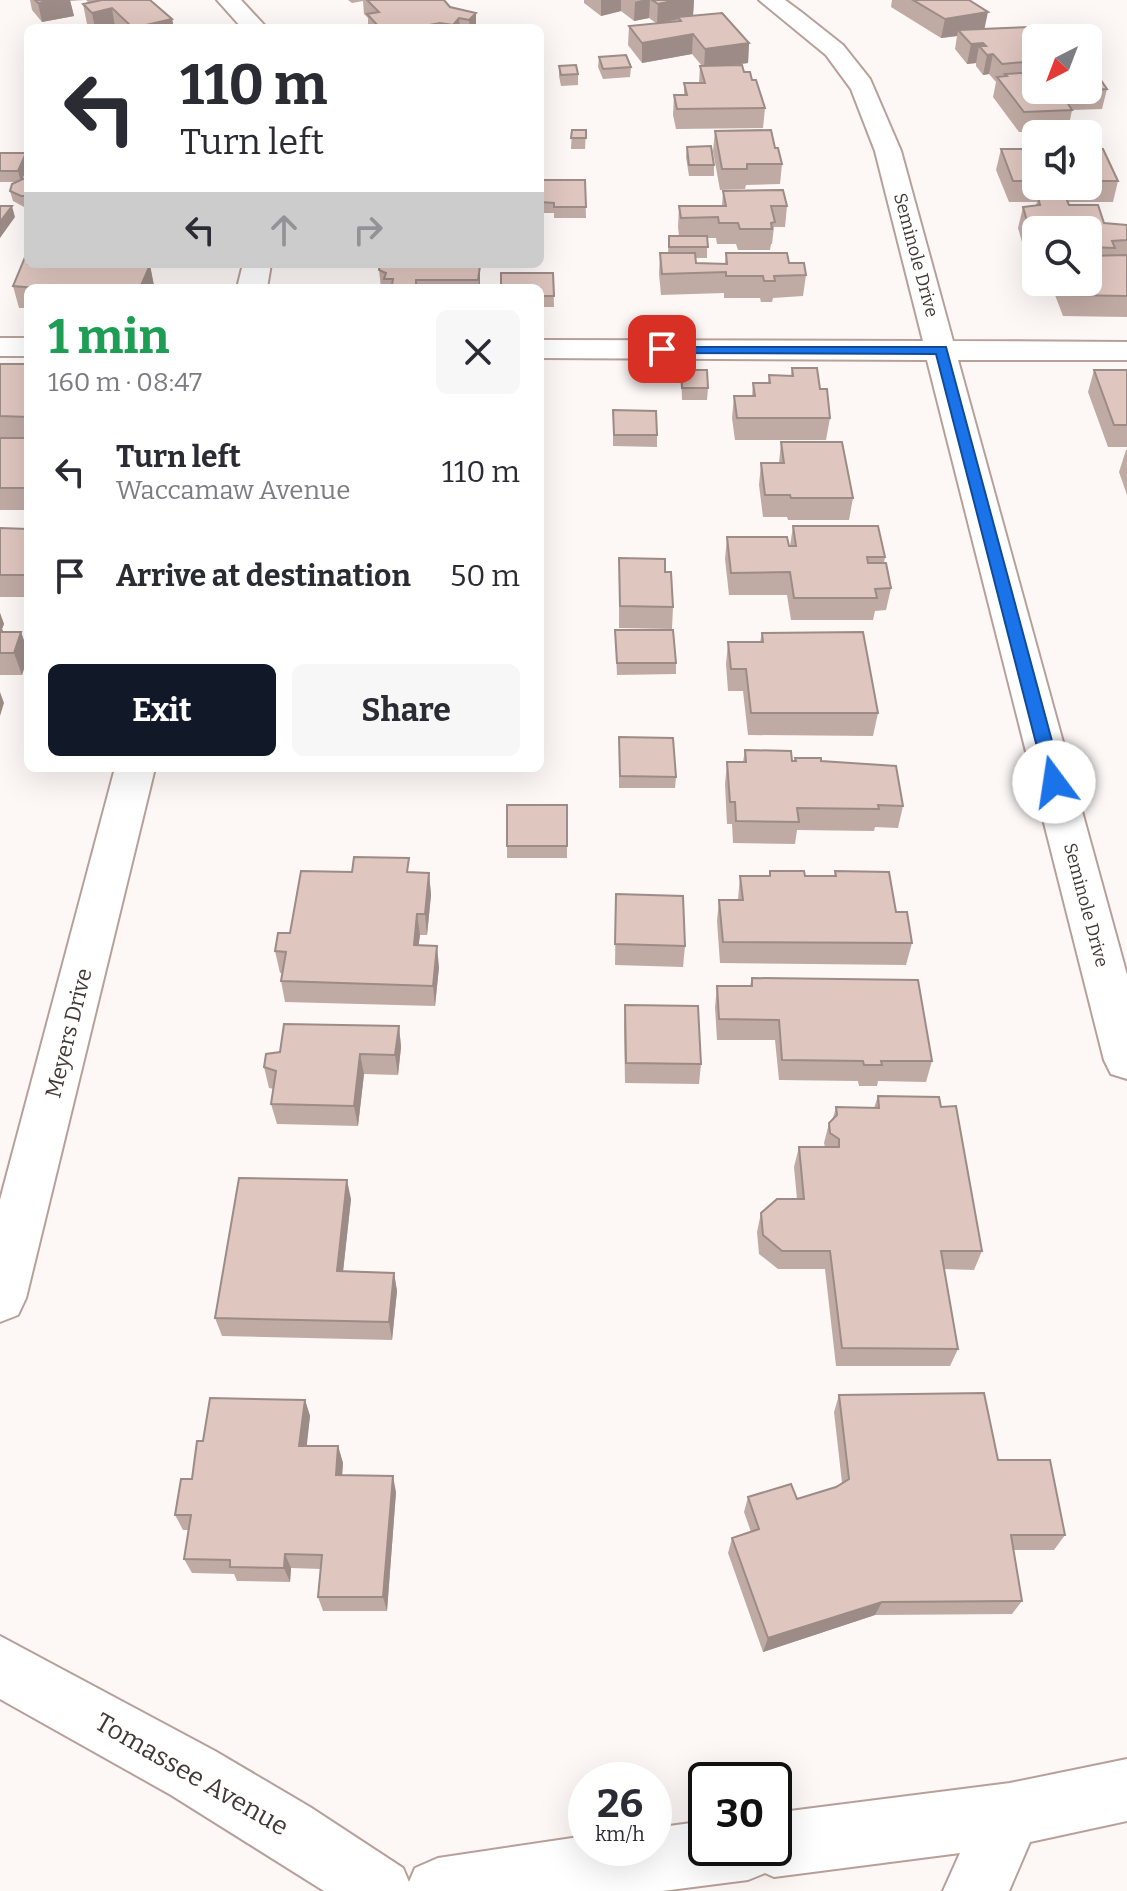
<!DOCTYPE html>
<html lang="en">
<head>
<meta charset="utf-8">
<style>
  body { margin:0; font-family:Bitter,serif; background:#f7f7f7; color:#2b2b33; height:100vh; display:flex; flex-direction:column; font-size:30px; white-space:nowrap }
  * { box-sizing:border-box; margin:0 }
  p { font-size:26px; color:#7c7c81 }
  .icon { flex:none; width:44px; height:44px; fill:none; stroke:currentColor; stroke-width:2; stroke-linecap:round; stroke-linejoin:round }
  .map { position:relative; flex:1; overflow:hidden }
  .side { position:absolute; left:24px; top:284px; width:520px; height:488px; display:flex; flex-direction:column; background:#fff; border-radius:12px; box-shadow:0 8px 32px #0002 }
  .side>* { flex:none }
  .top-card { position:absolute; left:24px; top:24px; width:520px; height:244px; border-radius:12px; box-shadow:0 8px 32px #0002; background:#fff; color:#2b2b33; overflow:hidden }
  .needle { width:52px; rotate:222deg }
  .controls { position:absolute; left:1022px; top:24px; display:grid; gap:16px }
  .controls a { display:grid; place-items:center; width:80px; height:80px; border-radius:12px; background:#fff; box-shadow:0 8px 32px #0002; font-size:40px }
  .speed { position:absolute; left:568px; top:1762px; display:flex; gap:16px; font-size:40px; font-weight:700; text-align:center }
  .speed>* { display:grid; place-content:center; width:104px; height:104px; border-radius:50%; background:#fff; box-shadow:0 8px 32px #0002; line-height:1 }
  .speed small { font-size:20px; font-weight:400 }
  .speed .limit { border:4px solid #111; border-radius:12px; background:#fff; color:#111 }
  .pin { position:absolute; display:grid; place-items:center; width:68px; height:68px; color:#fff; margin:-34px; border-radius:16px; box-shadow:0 4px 12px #0006 }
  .me { position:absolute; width:88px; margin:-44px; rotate:346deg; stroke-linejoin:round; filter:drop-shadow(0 0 6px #0008) }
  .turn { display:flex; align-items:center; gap:28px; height:168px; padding:0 24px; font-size:36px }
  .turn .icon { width:104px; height:104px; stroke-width:2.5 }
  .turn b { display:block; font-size:56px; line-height:68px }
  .lanes { display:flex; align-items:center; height:76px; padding:0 24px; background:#0003; justify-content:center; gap:40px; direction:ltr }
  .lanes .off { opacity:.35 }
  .round { display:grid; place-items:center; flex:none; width:84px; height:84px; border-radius:12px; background:#f7f7f7 }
  .overview { display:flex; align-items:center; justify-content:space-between; height:136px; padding:0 24px }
  h1 { font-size:48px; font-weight:700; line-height:60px; color:#1e9e55 }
  .cta { display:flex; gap:16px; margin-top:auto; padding:16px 24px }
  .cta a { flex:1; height:92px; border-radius:12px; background:#111827; color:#fff; font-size:32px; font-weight:700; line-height:92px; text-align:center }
  .cta a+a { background:#f7f7f7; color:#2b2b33 }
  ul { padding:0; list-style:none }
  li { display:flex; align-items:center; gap:24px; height:104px; padding:0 24px }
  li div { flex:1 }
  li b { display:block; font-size:30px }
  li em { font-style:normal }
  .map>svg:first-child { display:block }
</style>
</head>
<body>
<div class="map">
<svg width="1127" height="1891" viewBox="0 0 1127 1891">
  <rect width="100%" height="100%" fill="#fdf8f6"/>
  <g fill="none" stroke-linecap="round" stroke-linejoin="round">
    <defs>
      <path id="street" d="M217,0h24l26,28h-25z
        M759,0h26l15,11 43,34 27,34 31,72 52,190 174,1v18h-169l169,615v104l-16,-5 -7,-14 -177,-700 -387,-2v-18l383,1 -48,-190 -24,-62 -25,-34z
        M243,264h28l-4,24h-30z
        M0,338h28v18h-28z
        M115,768h40l-129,530 -8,17 -18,7v-122z
        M0,1636l215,115 95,56 93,61 6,14 6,-14 23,-10 148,-22v12h68v-20l52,-7v27h68v-35l236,-30 117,-24v62l-97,21 -21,49h-66l17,-38 -186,24 -9,-4 -17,7 -86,11h-338l-153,-96 -171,-96z"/>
    </defs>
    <use href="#street" stroke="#b8a09a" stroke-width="4"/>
    <use href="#street" fill="#fff" fill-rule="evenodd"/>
  </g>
  <path fill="#c0aaa4" d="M30,0h55l-15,1 4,15 -32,6 -10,-12z
    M86,0h64l22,19 2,9h-82l-5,-4 -4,-20 6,-1z
    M348,0h96l6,7 26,6v15h-108v-10l-4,-4 -1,-13 -11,2z
    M584,0h110l-1,15 56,28 -1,20 -19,2 15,7 8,8 13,28 -2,20 -87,1 -3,-14 1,-20h10v-12h15l1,-17h2l-10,-12 -50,9 -14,-18 1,-19 27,-3 -7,-5 -15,3 -13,-10 -20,5 -17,-13z
    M892,0h77l16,29 51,9v52l71,-1 -5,20 -30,1 -4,20 -49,2 -26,-35 3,-15 -7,-8 -6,1 -7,-9v-3l-9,1 -12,-15 2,-13 -16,2 -50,-31z
    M599,57l32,10 -1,10 -27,2 -5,-12z
    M559,66l19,8v11l-17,1 -2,-10z
    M572,130h14l-1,19h-14z
    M715,131l60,17 7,16 -2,20 -34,1 -1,4 -25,1 -7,-39z
    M687,147l27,18v11h-25l-3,-19z
    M1001,149h35v37h52v-37l30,32 -5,21h-45l1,3 35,18 23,2v92l-64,-1 -13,-34h38v-52h-52v15l-1,-2 -13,-1 -4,-14 5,-21 13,-2 1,-3h-28l-13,-32z
    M0,153l28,8v5l-6,14 6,-2v29h-4l-11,-6 -3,-10 6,-9h-16z
    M540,180h45l1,38h-32v-5h-14z
    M723,191l64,15 -2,21h-11l-2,17h-1l-1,6h-32l-2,-6h-19l-1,-6h-9v20h-12l1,5 29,1 1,-11 63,10 17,12 -3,21 -30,2 -1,4h-11l-1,-4h-36v-5l-63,2 -2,-21 1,-21h8l1,-17h10l-1,-9 1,-21h43z
    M28,264l122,1 4,21 -1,2h-125v20h-9l-6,-22z
    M380,264h100v24h-99l-2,-18z
    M553,273l1,34h-14v-19z
    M0,364h28v146h-28z
    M792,368l28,21 10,29 -4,22h-91l-3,-22 2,-22h18l1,-13h15l1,-8 22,1z
    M681,370l27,18 -1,12h-25z
    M1094,370h33v77h-19l-20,-55z
    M613,410l44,25v12l-44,-1z
    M781,442l72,56 -4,22h-61l-1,-3h-24l-4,-32 2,-22h18z
    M1126,450h1v45l-8,-23z
    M793,526l92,31 -1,6 7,25 -5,22 -11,1 -2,9h-82l-4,-25h-58l-4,-36 2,-22 63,9z
    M0,528l28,1v68h-28z
    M619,558l46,14 8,35 -1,22 -53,-1z
    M0,613l4,11 -2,5 2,3h17l7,20v4l-6,19h-22z
    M615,630l61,33v11l-59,1z
    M762,633l116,80 -5,23 -125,-1 -5,-44h-15l-2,-27 2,-22h32z
    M619,749l57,28 -1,11h-56z
    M745,750l47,11h2l1,-3 26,3 82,45 -5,22 -23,-1 -1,4 -77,-1 -2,14 -62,-1 -1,-19h-5l-2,-40 2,-22h16z
    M567,805v53h-60v-12z
    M770,871l35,5h29l1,-5 61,41 16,31 -6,22 -186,-2 -3,-42 2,-21h19l2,-24h29z
    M410,872l19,1 2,22 -4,40h-7l-2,10 21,22 -4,39 -150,-4 -4,-21 1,-8h-2l-5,-22 15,-18z
    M616,894l69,52 -2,21 -68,-2z
    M752,978l180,83 -6,21 -48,-1 -1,5h-18l-1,-5 -79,-1 -4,-40h-58l-2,-33 2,-21h33z
    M625,1005l76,59 -2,20 -74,-1 -1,-57z
    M399,1026l2,21 -3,28 -34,-1 -6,52 -81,-2 -6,-20 3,-15 -5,-1 -5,-21z
    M878,1096l63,11 41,144 -8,19 -30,-1 14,80 -8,17h-114l-11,-97h-47l-19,-15 -2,-22 4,-19 36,-14 -3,-32 5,-20h26l-1,-4 5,-20 4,-5 3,-11 38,1z
    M351,1199l-8,72 51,2 3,18 -5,49 -170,-4 -7,-18z
    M839,1395l159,65 67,75 -11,15h-41l9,51 -10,13 -137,1 -112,37 -35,-99 4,-15 19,-6 -7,-20 4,-15 49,2 39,-12 6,-4 -8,-71z
    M305,1400l5,16 -4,30h32l5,17 -1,12 54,17 -9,119h-64l-5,-14 3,-28 -30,-1 -1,14 -53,-1 -3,-7 -42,-1 -8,-14 5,-29h-6l-8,-15 17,-36 11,-38z"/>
  <path fill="#9c8b86" d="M52,0h18l4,16 -32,6 -4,-19z
    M601,0h20v11l-20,5z
    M642,0h8l-1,18 -15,3 1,-19z
    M677,0h17l-1,16 -15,1v2l-21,5 1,-20z
    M112,8l3,20h-20l-3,-15z
    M988,12l-4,19 -26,-1 -1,6 -16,2 4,-19z
    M476,13v15h-6l-1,-8z
    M459,18l1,10h-6l-1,-3z
    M172,19l2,9h-40z
    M440,23l1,5h-28z
    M693,34l-1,20 -50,9v-20z
    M749,43l-1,20 -44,6 1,-20z
    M983,43l-1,6 -3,-3 -3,17 -9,1 4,-20z
    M993,54l-4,20 -6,1 4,-20z
    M26,153l2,13 -7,16 -3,-11z
    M12,206l3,11 -15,21v-16z
    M478,264h2v24h-1z
    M150,265l4,21 -1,2h-13z
    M0,613l4,11 -2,5 4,10 -5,15 -1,-3z
    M21,632l7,20v4l-6,19 -8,-22z
    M0,692l4,11 -4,13z
    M429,873l2,22 -4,40 -2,-21z
    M417,914l3,21 -4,31 -2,-21z
    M437,946l2,21 -4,39 -2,-20z
    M399,1026l2,21 -3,28 -3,-20z
    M360,1054l4,20 -6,52 -4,-20z
    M347,1180l4,19 -10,91 -4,-19z
    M394,1273l3,18 -5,49 -3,-18z
    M305,1400l5,16 -5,46 -6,-16z
    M338,1446l5,17 -2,27 -5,-15z
    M393,1476l3,16 -9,119 -4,-14z
    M285,1554l6,14 -1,14 -6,-14z
    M882,1602l-7,13 -112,37 5,-14z"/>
  <path fill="#dfc6bf" stroke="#9c8b86" stroke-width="2" d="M35,0h17l-14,3z
    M102,0h48l22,19 -39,9 -21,-20 -20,5 -9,-9z
    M367,0h77l6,7 26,6 -7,7 -10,-2 -6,7 -13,-2 -27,5h-33l-13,-14 12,-2z
    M652,0h25l-19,4z
    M913,0h56l19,12 -43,7z
    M722,13l27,30 -44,6 -12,-15 -51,9 -13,-17 52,-5 -3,-4z
    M1031,27l3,4 17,-1 8,8h-23v23l-34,3 -9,-10 -6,1 -8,-9h7l-3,-3 -12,1 -13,-14z
    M626,55l5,12 -28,2 -4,-12z
    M576,65l2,9 -17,1 -2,-9z
    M742,65l2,7h6l2,8h4l9,28 -88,1 -3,-14h13l-3,-12h21l-5,-17z
    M1088,70h6l13,19 -19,1z
    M1036,72v18h50l-26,1 12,19 -48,2 -27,-35 10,-1 -2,-2z
    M572,130h14v8h-15z
    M771,130l4,18h3l4,16h-35v5h-25l-7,-38z
    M711,146l3,19h-25l-2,-18z
    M1001,149h35v32h-23z
    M1088,149h15l15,32h-30z
    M0,153h26l-8,18h-18z
    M25,178h3v18h-7l-11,-5 2,-7z
    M540,180h45l1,27h-32v-4l-14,-1z
    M783,190l4,16h-16l4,16 -4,1 1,6h-32l-2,-6h-19l-1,-6 -37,1 -2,-12h47l-3,-15z
    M1038,197l28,1 3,7h29l6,18 23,2v15l-15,1 3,7 -27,-1v-17h-45l-3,-8 -13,-1 -4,-14 17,-2z
    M0,206h12l-12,16z
    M669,236h38l1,11h-39z
    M28,250v14l122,1 -10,23h-51l1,-2h-41l-1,2h-11l-24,-2z
    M660,253h35l1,10 31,1 -1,-11h61l2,10h15l2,12 -32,1 1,5h-11l-1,-5h-37v-4l-64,2z
    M1127,255v41l-59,-1 -4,-13h24v-26z
    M380,264h95v1l5,1 -2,14h-62v5h-24l1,-6h-9l2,-6 -7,-3z
    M501,273h52l1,23h-14v-8h-39z
    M0,364h28v53l-28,-1z
    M792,368h25l3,21h7l3,29h-93l-3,-22h21l-2,-13h17l-1,-8 24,1z
    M681,370h26l1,18h-26z
    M1094,370h33v55h-13z
    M613,410l43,1 1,24h-43z
    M0,438h28v50h-28z
    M781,442h61l11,56h-62l-1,-3h-25l-4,-32h23z
    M793,526h85l7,31h-18l1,6h18l5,25 -16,1 2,9h-83l-4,-26 -59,1 -4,-36h60l2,9h7z
    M0,528l28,1v46h-28z
    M619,558l46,1v13h6l2,35 -53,-1z
    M615,630h58l3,33h-59z
    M0,632h21l-7,21h-14z
    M863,632l15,81h-127l-5,-44h-15l-3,-27h35l-1,-9z
    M619,737l54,1 3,39 -56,-1z
    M745,750l46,1 1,10h4l-1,-3h26v3l75,5 7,40 -25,-1 1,4 -82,-1 2,14 -63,-1 -1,-19h-5l-3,-40h19z
    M507,805h60v41h-60z
    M354,857l55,1 -2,14 22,1 -4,41h-8l-3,31 23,1 -4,40 -152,-5 5,-29 -11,-1 3,-18h12l11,-62 51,1z
    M770,871h34l1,5h31l-1,-5 54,1 7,40h11l5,31 -189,-1 -4,-42h24l-3,-24h30z
    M616,894l67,2 2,50 -70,-2z
    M752,978l166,2 14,81h-51l1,4h-18l-1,-4 -81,-1 -3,-40 -60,-1 -2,-33h35z
    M625,1005l73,1 3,58 -75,-1z
    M284,1024l115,2 -4,29 -35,-1 -6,52 -83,-2 5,-33 -12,-4 2,-13 14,-2z
    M878,1096l61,1 2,10 15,-1 26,145h-41l17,98 -116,-1 -12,-97h-48l-19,-16 -2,-22 16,-14h27l-5,-52h40v-8l-9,-6 -1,-10 8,-8 -1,-8 43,1z
    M239,1178l108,2 -10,91 57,2 -5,49 -174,-4z
    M984,1393l14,67h52l15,75h-54l11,66 -140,1 -114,36 -36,-100 27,-9 -11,-32 43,-13 6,15 39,-12 13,-8 -10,-84z
    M210,1398l95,2 -6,46h39l-2,29 57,1 -10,121h-65l4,-42 -37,-1 -1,14 -54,-1v-7l-46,-1 7,-44h-16l6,-36h11l5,-38h6z"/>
  <path fill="#1a73e8" stroke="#114b97" stroke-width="2" d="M658,347h288l117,435 -3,5 -6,1 -8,-6 -110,-428 -274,-1 -4,-1z"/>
  <g text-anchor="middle" stroke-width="7" stroke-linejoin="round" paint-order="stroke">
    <g font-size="18" fill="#423835" stroke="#fff">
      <text transform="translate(916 255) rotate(75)" y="6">Seminole Drive</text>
      <text transform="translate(1086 905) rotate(75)" y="6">Seminole Drive</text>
    </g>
    <g font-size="22" fill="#423835" stroke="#fff">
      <text transform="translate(68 1033) rotate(-76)" y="8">Meyers Drive</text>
    </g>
    <g font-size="26" fill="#423835" stroke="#fff">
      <text transform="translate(192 1774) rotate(30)" y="9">Tomassee Avenue</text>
    </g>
  </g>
</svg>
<div class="controls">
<a><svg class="needle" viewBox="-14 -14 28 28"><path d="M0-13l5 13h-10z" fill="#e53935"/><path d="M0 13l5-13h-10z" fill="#7c7c81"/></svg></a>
<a><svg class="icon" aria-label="sound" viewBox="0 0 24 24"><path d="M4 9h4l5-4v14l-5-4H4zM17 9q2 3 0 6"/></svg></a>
<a><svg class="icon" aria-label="search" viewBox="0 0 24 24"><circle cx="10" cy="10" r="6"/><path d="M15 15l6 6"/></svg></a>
</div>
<div class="speed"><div>26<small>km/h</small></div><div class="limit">30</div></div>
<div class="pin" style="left:662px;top:349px;background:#d93025"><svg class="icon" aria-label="arrive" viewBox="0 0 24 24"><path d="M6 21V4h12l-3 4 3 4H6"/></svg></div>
<svg class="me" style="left:1054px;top:782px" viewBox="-20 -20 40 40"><circle r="19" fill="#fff"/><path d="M0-13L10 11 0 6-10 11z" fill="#1a73e8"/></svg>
<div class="top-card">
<div class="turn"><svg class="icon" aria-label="left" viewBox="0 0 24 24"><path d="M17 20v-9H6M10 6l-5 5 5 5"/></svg><div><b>110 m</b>Turn left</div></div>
<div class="lanes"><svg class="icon" aria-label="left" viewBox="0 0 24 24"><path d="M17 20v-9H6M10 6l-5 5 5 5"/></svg><svg class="icon off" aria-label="ahead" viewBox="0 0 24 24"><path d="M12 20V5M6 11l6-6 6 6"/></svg><svg class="icon off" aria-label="right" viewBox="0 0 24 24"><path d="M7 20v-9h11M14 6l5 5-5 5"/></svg></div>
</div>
<section class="side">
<div class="overview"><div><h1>1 min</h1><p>160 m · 08:47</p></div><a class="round"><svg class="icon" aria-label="close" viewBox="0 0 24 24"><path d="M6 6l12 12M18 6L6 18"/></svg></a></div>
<ul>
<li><svg class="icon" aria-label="left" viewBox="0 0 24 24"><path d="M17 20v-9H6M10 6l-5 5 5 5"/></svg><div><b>Turn left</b><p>Waccamaw Avenue</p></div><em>110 m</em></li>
<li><svg class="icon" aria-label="arrive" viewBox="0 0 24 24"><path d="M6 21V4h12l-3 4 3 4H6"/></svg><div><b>Arrive at destination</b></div><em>50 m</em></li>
</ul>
<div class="cta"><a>Exit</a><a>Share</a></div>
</section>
</div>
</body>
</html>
